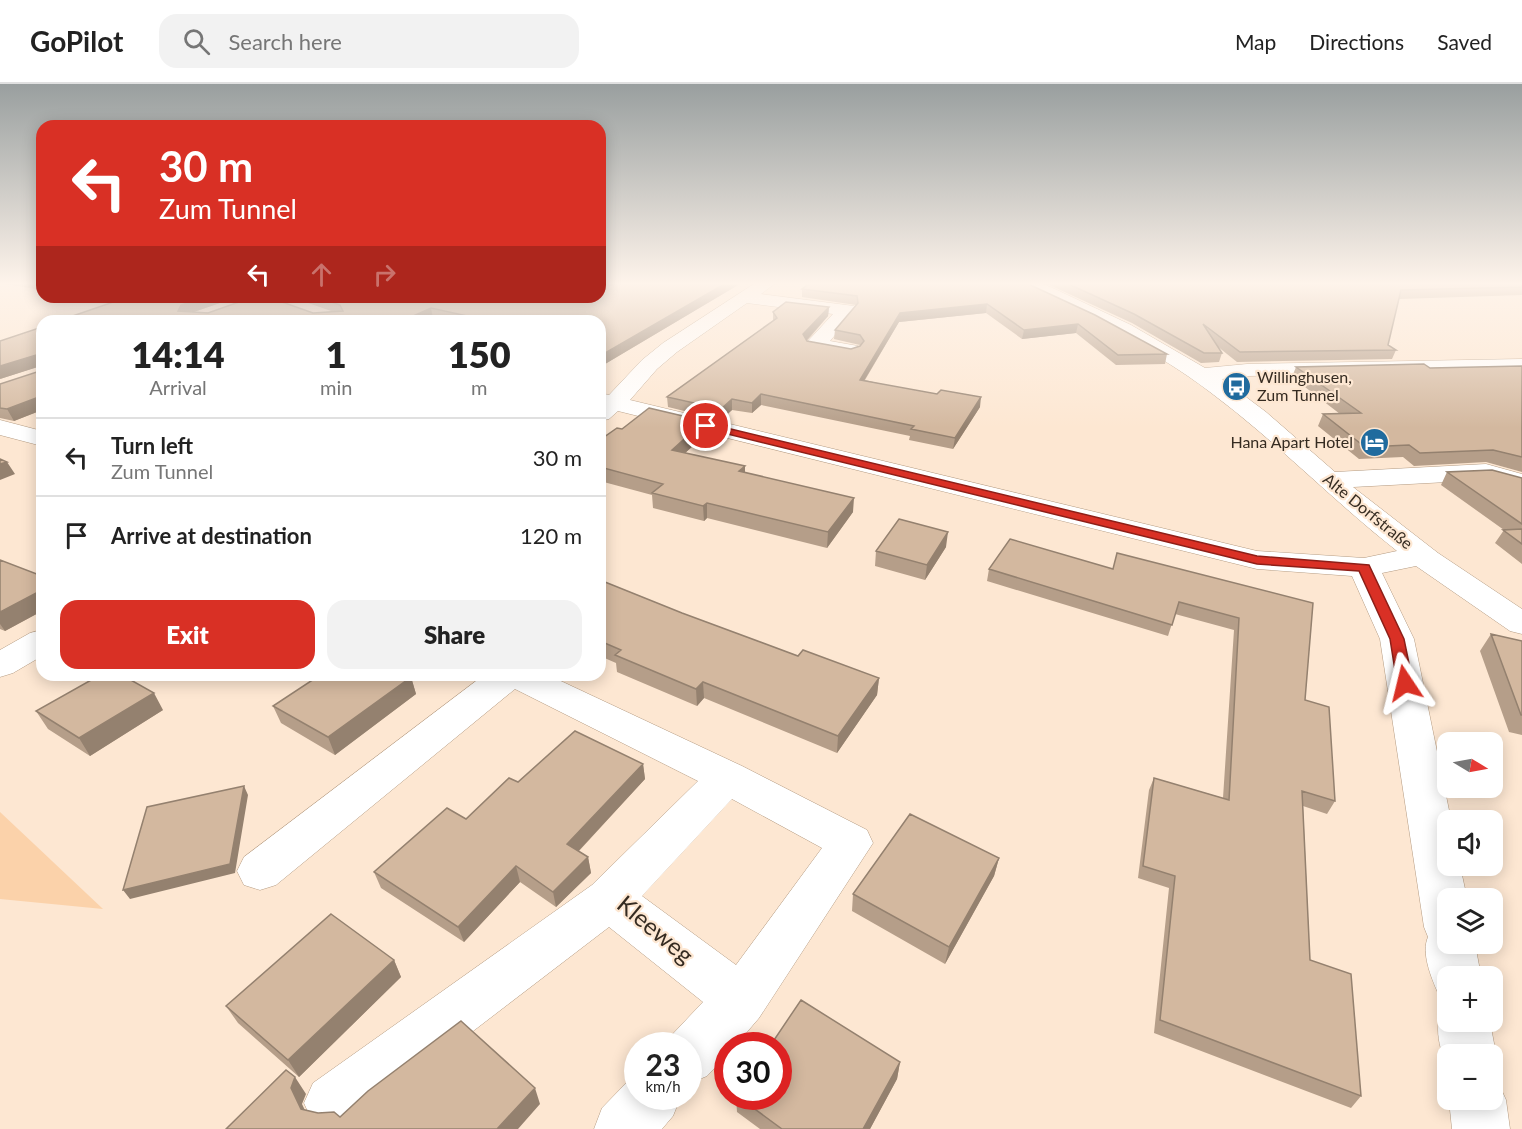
<!DOCTYPE html>
<html lang="en">
<head>
<meta charset="utf-8">
<style>
  body { margin:0; font-family:Lato,sans-serif; background:#f2f2f2; color:#222; height:100vh; display:flex; flex-direction:column; font-size:22px; white-space:nowrap }
  * { box-sizing:border-box; margin:0 }
  p { font-size:20px; color:#767676 }
  .icon { flex:none; width:33px; height:33px; fill:none; stroke:currentColor; stroke-width:2; stroke-linecap:round; stroke-linejoin:round }
  .map { position:relative; flex:1; overflow:hidden }
  .panel { position:absolute; left:36px; top:231px; width:570px; height:366px; display:flex; flex-direction:column; background:#fff; border-radius:18px; box-shadow:0 3px 15px #0003 }
  .panel>* { flex:none }
  .guide { position:absolute; left:36px; top:36px; width:570px; height:183px; border-radius:18px; box-shadow:0 3px 15px #0003; background:#d93025; color:#fff; overflow:hidden }
  .needle { width:39px; rotate:100deg }
  .fabs { position:absolute; left:1437px; top:648px; display:grid; gap:12px }
  .fabs a { display:grid; place-items:center; width:66px; height:66px; border-radius:12px; background:#fff; box-shadow:0 3px 15px #0003; font-size:30px }
  .speed { position:absolute; left:624px; top:948px; display:flex; gap:12px; font-size:30px; font-weight:700; text-align:center }
  .speed>* { display:grid; place-content:center; width:78px; height:78px; border-radius:50%; background:#fff; box-shadow:0 3px 15px #0003; line-height:1 }
  .speed small { font-size:15px; font-weight:400 }
  .speed .limit { border:9px solid #d22; background:#fff; color:#111 }
  .pin { position:absolute; display:grid; place-items:center; width:51px; height:51px; color:#fff; margin:-26px; border:3px solid #fff; border-radius:50%; box-shadow:0 2px 6px #0007 }
  .me { position:absolute; width:66px; margin:-33px; rotate:350deg; stroke-linejoin:round; filter:drop-shadow(0 0 4px #0008) }
  .turn { display:flex; align-items:center; gap:21px; height:126px; padding:0 24px; font-size:27px }
  .turn .icon { width:78px; height:78px; stroke-width:2.5 }
  .turn b { display:block; font-size:42px; line-height:51px }
  .lanes { display:flex; align-items:center; height:57px; padding:0 24px; background:#0003; justify-content:center; gap:30px; direction:ltr }
  .lanes .off { opacity:.35 }
  .eta { display:flex; justify-content:space-evenly; align-items:center; height:102px; text-align:center }
  .eta b { font-size:36px; font-weight:800; line-height:42px }
  .action { display:flex; gap:12px; margin-top:auto; padding:12px 24px }
  .action a { flex:1; height:69px; border-radius:18px; background:#d93025; color:#fff; font-size:24px; font-weight:800; line-height:69px; text-align:center }
  .action a+a { background:#f2f2f2; color:#222 }
  ul { padding:0; list-style:none }
  li { display:flex; align-items:center; gap:18px; height:78px; padding:0 24px; border-top:2px solid #e0e0e0 }
  li div { flex:1 }
  li b { display:block; font-size:22px }
  li em { font-style:normal }
  header { display:flex; align-items:center; gap:36px; box-sizing:border-box; height:84px; padding:0 30px; background:#fff; border-bottom:2px solid #e0e0e0 }
  header strong { font-size:28px }
  nav { display:flex; gap:33px; margin-inline-start:auto; font-size:21px }
  .search { width:420px; height:54px; background:#f2f2f2; display:flex; align-items:center; gap:15px; box-sizing:border-box; padding:0 21px; border-radius:18px; color:#767676; font-size:22px }
  .map>svg:first-child { display:block }
</style>
</head>
<body>
<header>
<strong>GoPilot</strong>
<div class="search"><svg class="icon" aria-label="search" viewBox="0 0 24 24"><circle cx="10" cy="10" r="6"/><path d="M15 15l6 6"/></svg>Search here</div>
<nav><a>Map</a><a>Directions</a><a>Saved</a></nav>
</header>
<div class="map">
<svg width="1522" height="1045" viewBox="0 0 1522 1045">
  <rect width="100%" height="100%" fill="#fde7d2"/>
  <path fill="#fbd2aa" d="M0,728l103,97 -103,-10z"/>
  <g fill="none" stroke-linecap="round" stroke-linejoin="round">
    <defs>
      <path id="minor" d="M757,198h20l-16,12 93,12 2,4 -26,31 28,5 3,4 -3,4 -7,2 -43,-7 -3,-4 3,-4 25,-27 -86,-11 -70,49 -20,17 -27,31 627,151 107,7 33,-7c-65,-51 -121,-110 -187,-159 -58,-44 -124,-75 -190,-106l-2,-4h21l18,8 74,35 74,43 42,-4 275,-5v12l-275,5 -25,3 44,33 69,60 151,-8 36,10v16l-37,-10 -132,7 85,66 84,56v25l-12,-3 -94,-65 -34,7 32,66 37,181h-3v46h12l7,32h-19v46h27l6,32h-33v21l-10,-4c-7,-16 -17,-40 -10,-56l-4,-10 -44,-288 -28,-63 -95,-7 -639,-158 -9,8 -9,2v-28l9,2 33,-35 21,-17z
        M0,336l42,11v15l-42,-11z
        M42,546v26l-29,17 -13,4v-27l30,-17z
        M484,591h64l194,91 125,64 6,13 -114,175 -24,28h-7v8l-21,22 -19,8v-38h-23l4,-8 34,-36 -94,-75 -256,196c-15,6 -25,6 -40,0l-9,-20 9,-20 279,-198 106,-104 -183,-92 -239,196 -16,5 -16,-5 -7,-14 7,-14zM732,715l90,49 -86,117 -94,-69z
        M1448,919v19h42l6,32 -4,10v-10h-44v14c-9,-19 -17,-49 0,-65z
        M638,990v22h43l-8,20 -11,13h-68l8,-21 31,-32z
        M1492,994l5,2 9,20 4,29h-58l-3,-29h43z"/>
    </defs>
    <use href="#minor" stroke="#b49b82" stroke-width="1"/>
    <use href="#minor" fill="#fff" fill-rule="evenodd"/>
  </g>
  <path fill="#b59e89" d="M0,198h42v8l-42,-7z
    M600,198h138v3l-138,82v-46h-153l-14,-3 -375,3 56,-19 -30,-5h153l-43,15 119,1 21,-1 -43,-15h309z
    M1024,198l143,72 -2,10 -49,1 -40,-32 -54,6 -36,-26 -87,9 -34,58 115,27 -27,42 -44,-9 1,-4 -149,-31 -9,8 -20,-3 -11,10 -53,-13 -1,-10 106,-76v-9l56,-5 -1,9 -21,25 44,8 9,-3v-1l-26,-6 1,-9 21,-25 -54,-8v-8z
    M1043,198h479v13l-123,4 -11,46 8,5 -4,9 -155,3 -20,-16 5,7 -3,9 -18,1 -69,-40z
    M42,243v83l-28,11 -14,-3v-34l37,-12v-5l-37,12z
    M1522,282v106l-36,-10 -72,4 -11,-9 -44,2 -41,-33 5,-12h17l-48,-37 4,-10 134,1z
    M622,345l83,6 -20,18 60,20 108,39 -26,36 -120,-30 -3,3 -51,-13 -1,-13 -52,-14v-41z
    M1447,388l75,6v86l-27,-21 9,-13 -63,-45z
    M946,463l-21,33 -50,-14 1,-15z
    M0,476l42,16v35l-37,20 -5,-2z
    M989,485h124l200,34 -8,97 30,101 -8,13 -24,-8 7,154 51,136 -10,12 -197,-75 15,-145 -31,-10 11,-88 5,-12 69,20 11,-168 -59,-16 -7,22 -181,-55z
    M600,496l82,33 116,43 81,22 -2,17 -40,58 -133,-55 -7,8 -80,-34 -1,-9 -16,-7z
    M1491,550l31,7v94l-13,-3 -29,-81z
    M411,593l5,17 -81,61 -54,-32 -8,-17z
    M163,626l-73,46 -42,-27 -12,-18z
    M643,680l2,15 -66,72 9,6 3,16 -35,34 -36,-25 -56,60 -83,-54 -7,-16 92,-53 52,-37z
    M999,774l-5,18 -49,88 -93,-53 1,-17z
    M394,876l7,17 -102,100 -61,-54 -12,-17z
    M900,978l-3,17 -27,50h-110l-23,-17 -1,-16h42z"/>
  <path fill="#94816f" d="M728,198h10v3l-138,82v-11z
    M205,213h32l-52,18 -7,-4 3,-6z
    M987,220l-1,9 -87,9 -40,67 1,-9 40,-67z
    M829,223l-1,9 -25,28v-10z
    M431,224l2,10 -7,3h-24z
    M1078,240l-2,9 -54,6 2,-9z
    M36,271l5,11 -41,13v-13z
    M761,310v11l-9,8v-10z
    M981,313l-1,10 -27,42 2,-11z
    M36,314l6,12 -28,11 -7,-12z
    M732,315v11l-11,10v-11z
    M704,337l1,14 -32,29 -1,-14z
    M7,378l8,12 -15,6v-16z
    M745,382v15l-6,-10z
    M854,414l-1,14 -26,36 1,-16z
    M707,419v15l-3,3 -1,-15z
    M948,448l-2,15 -21,33 2,-15z
    M42,506v21l-37,20 -5,-7v-12z
    M411,593l5,17 -81,61 -7,-18z
    M879,594l-2,17 -40,58 1,-17z
    M703,598l1,16 -7,8 -1,-17z
    M154,609l9,17 -73,46 -11,-18z
    M643,680l2,15 -74,80 -4,-15z
    M244,702l4,9 -13,78 -105,26 -7,-9z
    M588,773l3,16 -35,34 -3,-15z
    M999,774l-5,18 -49,88 4,-17z
    M516,782l4,16 -56,60 -6,-15z
    M394,876l7,17 -102,100 -11,-17z
    M900,978l-3,17 -27,50h-7z
    M295,993l11,17 -4,10 10,21 -11,-16 -10,-21z
    M535,1004l5,16 -22,25h-21z"/>
  <path fill="#d3b89f" stroke="#94816f" stroke-width="1.5" d="M600,198h128l-128,74v-35h-110l-59,-13 -29,13h-344l70,-24h77l-24,8 -3,6 30,2 45,-16h15l45,16 30,-2 -3,-6 -23,-8h283z
    M811,198h213l71,33 72,39 -49,1 -40,-31 -54,6 -37,-26 -87,9 -40,67 77,14 4,-4 40,7 -26,41 -44,-9 3,-3 -153,-32 -9,9 -20,-4 -11,10 -54,-12 110,-79 -4,-6 13,-10 43,5 -26,27 4,7 44,8 9,-3 4,-5 -4,-6 -25,-5 23,-27 -1,-7 -55,-7z
    M1064,198h458v5l-121,3 -13,55 8,5 -156,2 -37,-28 19,29h-18l-70,-39z
    M42,243v73l-6,-2 -29,11 -7,-1v-24l37,-12 2,-15 -3,-2 -36,11v-25z
    M1424,280l6,4 92,-2v91l-29,-7 -73,3 -11,-8 -44,2 -42,-33 38,-1 -65,-46z
    M649,324l55,13 -32,29 73,16 -6,5 115,27 -26,34 -121,-29 -4,3 -51,-13 11,-9 -63,-17v-27l17,-12 5,1z
    M0,375l7,3 -7,2z
    M1492,386l30,8v46l-75,-52z
    M899,435l49,13 -21,33 -51,-14z
    M1522,445v15l-19,-14z
    M1010,455l103,30 4,-16 196,50 -8,97 24,7 6,94 -33,-10 8,169 41,14 10,122 -201,-76 15,-144 -32,-10 11,-88 75,22 10,-182 -60,-16 -7,23 -183,-56z
    M0,476l42,16v14l-42,22z
    M600,496l82,33 116,43 5,-6 76,28 -41,58 -135,-54 -7,7 -81,-34 6,-5 -21,-9z
    M1491,550l31,7v74h-1z
    M100,591h22l32,18 -75,45 -43,-27z
    M320,591h86l5,2 -83,60 -55,-31z
    M575,647l68,33 -76,80 21,13 -35,35 -37,-26 -58,61 -84,-55 73,-64 19,11 43,-41 9,4z
    M244,702l-14,78 -107,26 24,-83z
    M910,730l89,44 -50,89 -96,-53z
    M331,830l63,46 -106,100 -62,-54z
    M801,916l99,62 -37,67h-81l-45,-33h41v-50h-8z
    M461,937l74,67 -38,41h-271l60,-59 9,7 -4,11 10,21 17,4 16,-1 6,5 28,-26z"/>
  <linearGradient id="sky" x2="0" y2="1"><stop stop-color="#999f9f"/><stop offset="0.58" stop-color="#fef4eb"/><stop offset="1" stop-color="#fef4eb" stop-opacity="0"/></linearGradient>
  <rect width="1522" height="344" fill="url(#sky)"/>
  <path fill="#d93025" stroke="#8d1f18" stroke-width="1.5" d="M706,339l551,133 112,9 35,74 9,44 -8,6 -8,-6 -7,-44 -31,-68 -102,-7 -554,-136v-4z"/>
  <defs>
    <symbol id="bus-disc" viewBox="-11 -11 22 22"><circle r="9.5" fill="#206b9e" stroke="#fde7d2"/><path d="M-5-6H5V4H4V6H2V4H-2V6H-4V4H-5ZM-3.5-4V0h7V-4ZM-3.5 1.2v1.5H-2V1.2ZM2 1.2v1.5H3.5V1.2Z" fill="#fff"/></symbol>
    <symbol id="hotel-disc" viewBox="-11 -11 22 22"><circle r="9.5" fill="#206b9e" stroke="#fde7d2"/><path d="M-6-4.5h1.5V1H6V5H4.5V3h-9V5H-6ZM-4 0a1.8 1.8 0 1 1 3.6 0ZM.5 0V-2.5h3Q6-2.5 6 0Z" fill="#fff"/></symbol>
  </defs>
  <g fill-rule="evenodd">
    <use href="#bus-disc" x="1220" y="286" width="33" height="33"/>
    <use href="#hotel-disc" x="1358" y="342" width="33" height="33"/>
  </g>
  <g text-anchor="middle" stroke-width="4.5" stroke-linejoin="round" paint-order="stroke">
    <g font-size="16" fill="#352b21" stroke="#fde7d2" text-anchor="start">
      <text x="1257" y="299">Willinghusen,<tspan x="1257" dy="18">Zum Tunnel</tspan></text>
      <text x="1353" y="364" text-anchor="end">Hana Apart Hotel</text>
    </g>
    <g font-size="16" fill="#352b21" stroke="#fde7d2">
      <text transform="translate(1368 427) rotate(39)" y="6">Alte Dorfstraße</text>
    </g>
    <g font-size="24" fill="#352b21" stroke="#fde7d2">
      <text transform="translate(655 846) rotate(40)" y="8">Kleeweg</text>
    </g>
  </g>
</svg>
<div class="fabs">
<a><svg class="needle" viewBox="-14 -14 28 28"><path d="M0-13l5 13h-10z" fill="#e53935"/><path d="M0 13l5-13h-10z" fill="#767676"/></svg></a>
<a><svg class="icon" aria-label="sound" viewBox="0 0 24 24"><path d="M4 9h4l5-4v14l-5-4H4zM17 9q2 3 0 6"/></svg></a>
<a><svg class="icon" aria-label="layers" viewBox="0 0 24 24"><path d="M12 4l9 5-9 5-9-5zM3 14l9 5 9-5"/></svg></a>
<a>+</a>
<a>−</a>
</div>
<div class="speed"><div>23<small>km/h</small></div><div class="limit">30</div></div>
<div class="pin" style="left:706px;top:342px;background:#d93025"><svg class="icon" aria-label="arrive" viewBox="0 0 24 24"><path d="M6 21V4h12l-3 4 3 4H6"/></svg></div>
<svg class="me" style="left:1405px;top:599px" viewBox="-20 -20 40 40"><path d="M0-17L14 15 0 8-14 15z" fill="#d93025" stroke="#fff" stroke-width="4"/></svg>
<div class="guide">
<div class="turn"><svg class="icon" aria-label="left" viewBox="0 0 24 24"><path d="M17 20v-9H6M10 6l-5 5 5 5"/></svg><div><b>30 m</b>Zum Tunnel</div></div>
<div class="lanes"><svg class="icon" aria-label="left" viewBox="0 0 24 24"><path d="M17 20v-9H6M10 6l-5 5 5 5"/></svg><svg class="icon off" aria-label="ahead" viewBox="0 0 24 24"><path d="M12 20V5M6 11l6-6 6 6"/></svg><svg class="icon off" aria-label="right" viewBox="0 0 24 24"><path d="M7 20v-9h11M14 6l5 5-5 5"/></svg></div>
</div>
<section class="panel">
<div class="eta">
<div><b>14:14</b><p>Arrival</p></div>
<div><b>1</b><p>min</p></div>
<div><b>150</b><p>m</p></div>
</div>
<ul>
<li><svg class="icon" aria-label="left" viewBox="0 0 24 24"><path d="M17 20v-9H6M10 6l-5 5 5 5"/></svg><div><b>Turn left</b><p>Zum Tunnel</p></div><em>30 m</em></li>
<li><svg class="icon" aria-label="arrive" viewBox="0 0 24 24"><path d="M6 21V4h12l-3 4 3 4H6"/></svg><div><b>Arrive at destination</b></div><em>120 m</em></li>
</ul>
<div class="action"><a>Exit</a><a>Share</a></div>
</section>
</div>
</body>
</html>
